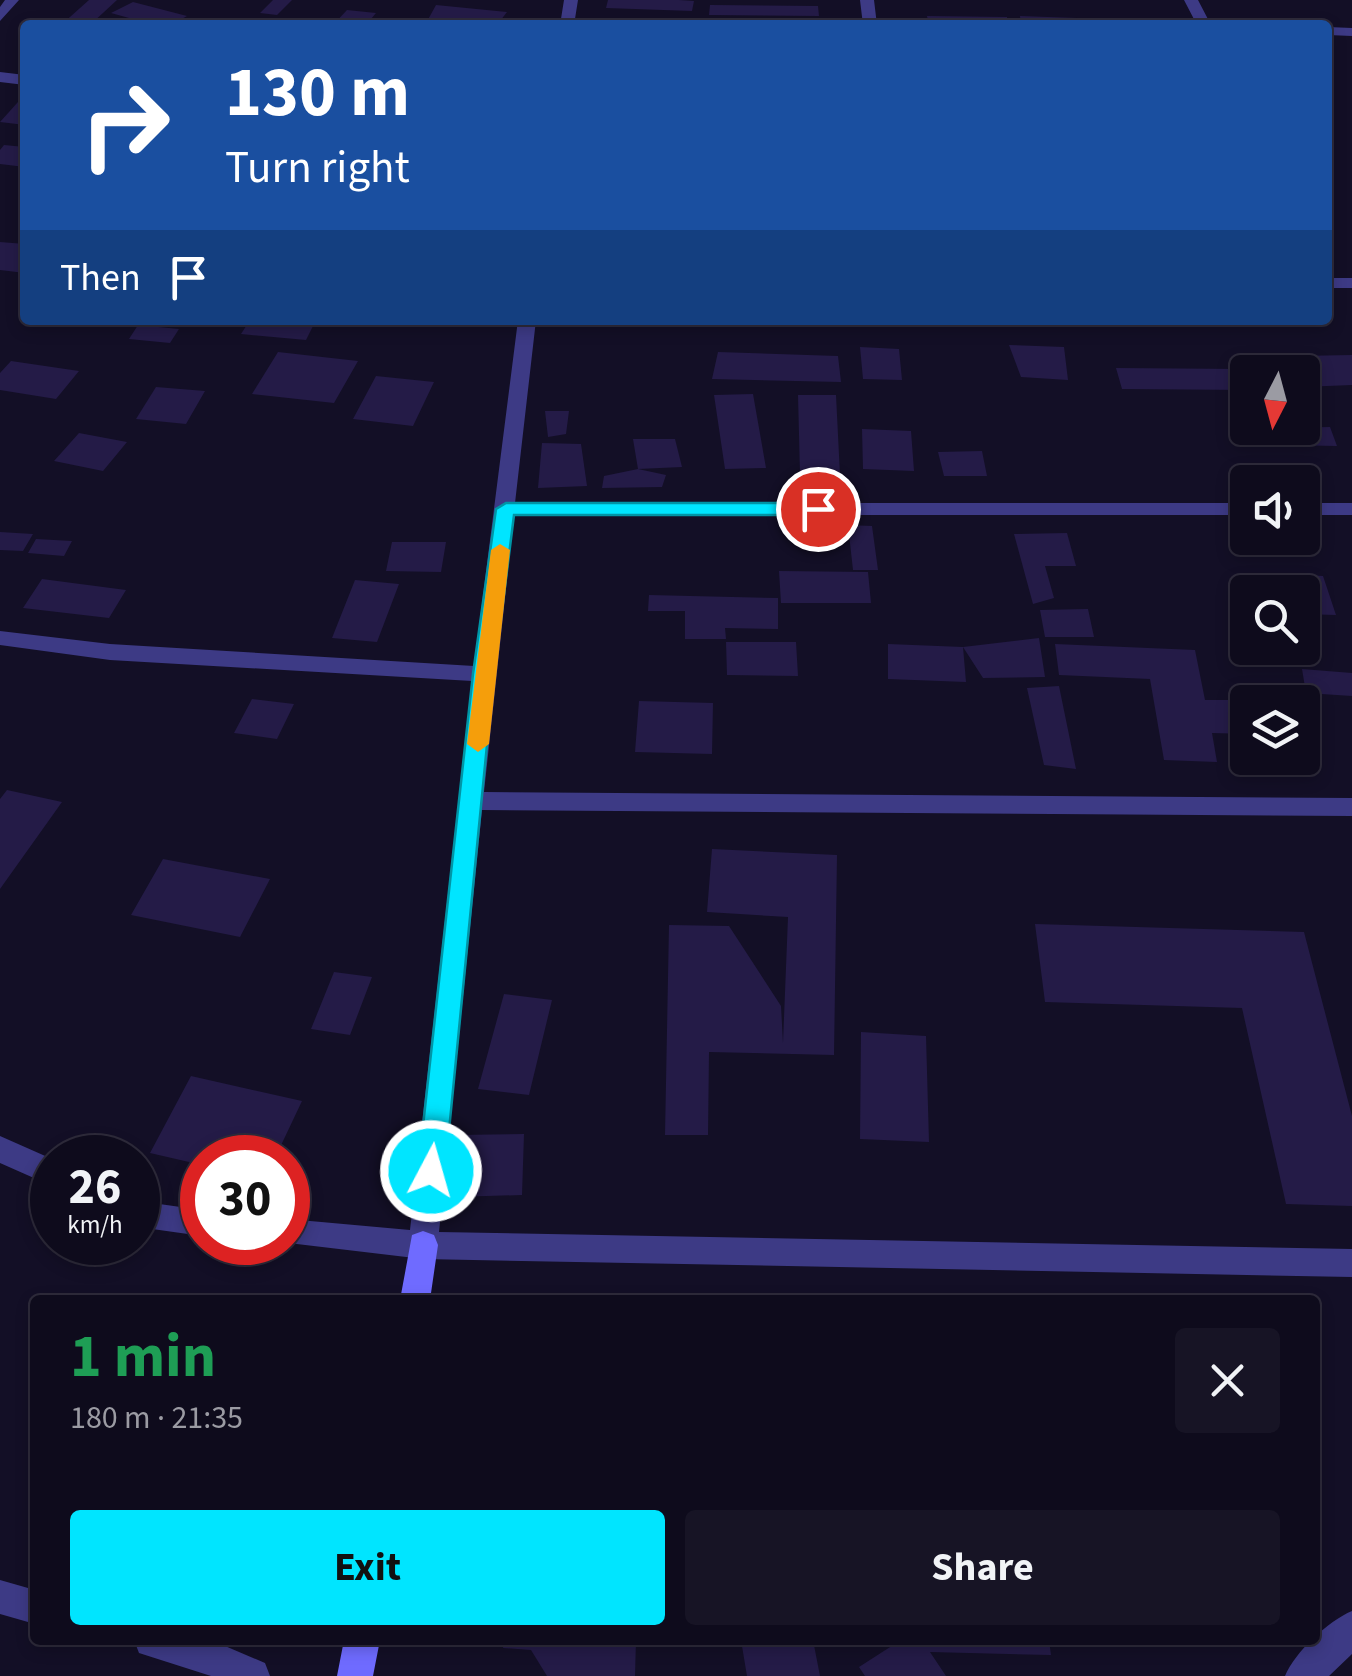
<!DOCTYPE html>
<html lang="en">
<head>
<meta charset="utf-8">
<style>
  body { margin:0; font-family:"Source Sans 3",sans-serif; background:#171425; color:#f1f3f6; height:100vh; display:flex; flex-direction:column; font-size:38px; white-space:nowrap }
  * { box-sizing:border-box; margin:0 }
  p { font-size:32px; color:#9b9ba3 }
  .icon { flex:none; width:55px; height:55px; fill:none; stroke:currentColor; stroke-width:2; stroke-linecap:round; stroke-linejoin:round }
  .map { position:relative; flex:1; overflow:hidden }
  .sheet { position:absolute; left:30px; top:1295px; width:1290px; height:350px; display:flex; flex-direction:column; background:#0e0b1c; border-radius:10px; box-shadow:0 5px 15px #0003,0 0 0 2px #2e2b3b }
  .sheet>* { flex:none }
  .top-card { position:absolute; left:20px; top:20px; width:1312px; height:305px; border-radius:10px; box-shadow:0 5px 15px #0003,0 0 0 2px #2e2b3b; background:#1a4fa0; color:#fff; overflow:hidden }
  .needle { width:65px; rotate:186deg }
  .controls { position:absolute; left:1230px; top:355px; display:grid; gap:20px }
  .controls a { display:grid; place-items:center; width:90px; height:90px; border-radius:10px; background:#0e0b1c; box-shadow:0 5px 15px #0003,0 0 0 2px #2e2b3b; font-size:50px }
  .speed { position:absolute; left:30px; top:1135px; display:flex; gap:20px; font-size:50px; font-weight:700; text-align:center }
  .speed>* { display:grid; place-content:center; width:130px; height:130px; border-radius:50%; background:#0e0b1c; box-shadow:0 5px 15px #0003,0 0 0 2px #2e2b3b; line-height:1 }
  .speed small { font-size:25px; font-weight:400 }
  .speed .limit { border:15px solid #d22; background:#fff; color:#111 }
  .pin { position:absolute; display:grid; place-items:center; width:85px; height:85px; color:#fff; margin:-42px; border:5px solid #fff; border-radius:50%; box-shadow:0 2px 10px #0007 }
  .me { position:absolute; width:110px; margin:-55px; rotate:6deg; stroke-linejoin:round; filter:drop-shadow(0 0 8px #0008) }
  .turn { display:flex; align-items:center; gap:35px; height:210px; padding:0 40px; font-size:45px }
  .turn .icon { width:130px; height:130px; stroke-width:2.5 }
  .turn b { display:block; font-size:70px; line-height:85px }
  .then { display:flex; align-items:center; height:95px; padding:0 40px; background:#0003; gap:20px; font-size:38px }
  .round { display:grid; place-items:center; flex:none; width:105px; height:105px; border-radius:10px; background:#171425 }
  .summary { display:flex; align-items:center; justify-content:space-between; height:170px; padding:0 40px }
  h1 { font-size:60px; font-weight:700; line-height:75px; color:#1e9e55 }
  .button { display:flex; gap:20px; margin-top:auto; padding:20px 40px }
  .button a { flex:1; height:115px; border-radius:10px; background:#00e5ff; color:#111; font-size:40px; font-weight:700; line-height:115px; text-align:center }
  .button a+a { background:#171425; color:#f1f3f6 }
  .map>svg:first-child { display:block }
</style>
</head>
<body>
<div class="map">
<svg width="1352" height="1676" viewBox="0 0 1352 1676">
  <rect width="100%" height="100%" fill="#130f26"/>
  <path fill="#241b47" d="M89,0h28l-27,25h-29z
    M273,0h19l-15,15 -17,-2z
    M608,0h71l15,1 -2,10 -86,-3z
    M133,2l54,14 -16,9h-17l-43,-12z
    M436,5l71,7 -10,13h-72z
    M710,5l108,1 1,10 -110,-1z
    M347,10l29,3 -10,12h-33z
    M927,16l80,1 1,8h-79z
    M1020,16l142,5 2,4h-143z
    M18,102l7,1v22l-25,-3z
    M4,145l21,2v20l-25,-3v-14z
    M0,242l25,2v29l-25,-3z
    M250,320h66l-10,20 -65,-6z
    M138,325l41,4 -9,14 -41,-4z
    M1009,345l55,2 4,33 -47,-3z
    M860,347l39,2 3,31 -39,-1z
    M278,352l80,9 -24,42 -82,-9z
    M718,352l120,4 3,26 -129,-3z
    M1352,355v30l-50,2v-15h-41l-13,-15z
    M11,361l68,10 -23,28 -56,-9v-17z
    M1116,368l125,1 7,21 -126,-1z
    M376,376l58,6 -21,44 -60,-7z
    M156,387l49,4 -19,33 -50,-5z
    M753,394l13,74 -41,1 -11,-74z
    M798,395h38l4,80 -40,-1z
    M545,411h24l-3,23 -18,3z
    M1330,427l7,19 -53,-1 -6,-17z
    M862,429l49,2 3,40 -51,-2z
    M79,433l48,9 -24,29 -49,-10z
    M633,439h42l7,28 -44,2 28,6 -4,12 -60,1 2,-12 34,-7z
    M542,443l39,1 6,42 -49,2z
    M982,451l5,25h-43l-6,-24z
    M848,525l24,1 6,44h-25z
    M0,532l33,2 -10,17 -23,-1z
    M1067,533l9,33h-31l9,32 -21,6 -19,-70z
    M36,539l36,2 -8,15 -36,-3z
    M392,542h54l-5,30 -55,-1z
    M779,571l89,1 3,31h-90z
    M1290,574l33,2 13,39 -34,-1v-22h-7z
    M42,579l84,11 -17,28 -86,-10z
    M355,580l44,4 -22,58 -45,-4z
    M649,595l129,3v31l-53,-1 1,11h-41v-28h-37z
    M1088,609l6,28h-49l-5,-27z
    M1039,638l6,39 -62,1 -20,-31z
    M726,642h70l2,34 -71,-1z
    M888,644l75,3 3,35 -78,-3z
    M1055,644l140,6 10,50h43v34l-36,-1 5,29 -53,-2 -14,-81 -91,-4z
    M1302,669l50,4v23l-46,-3z
    M1059,686l17,83 -32,-4 -17,-77z
    M1302,698h1l16,39 -17,-1z
    M252,699l42,5 -17,35 -43,-6z
    M639,701l74,2 -1,51 -77,-2z
    M7,790l55,12 -62,87v-90z
    M712,849l125,6 -3,200 -125,-3 -1,83h-43l4,-210 60,1 52,80 2,37 5,-126 -81,-5z
    M163,859l107,20 -30,58 -109,-22z
    M1035,924l269,8 48,184v90l-66,-2 -44,-196 -197,-6z
    M334,972l38,5 -22,58 -39,-6z
    M504,994l48,6 -23,95 -51,-6z
    M861,1032l65,4 3,106 -69,-3z
    M191,1076l111,25 -27,57h-73v7l-52,-12z
    M524,1134l-2,61 -68,2 3,-62z
    M504,1640h132l-1,36h-88l-16,-26 -28,-2z
    M741,1640h72l7,36h-73z
    M901,1640h148l2,15 -121,-3 16,24h-81l-6,-9z"/>
  <g fill="none" stroke-linecap="round" stroke-linejoin="round">
    <path fill="#3d3a85" fill-rule="evenodd" d="M5,0h14l-19,21v-14z
      M564,0h14l-4,25h-14z
      M860,0h14l3,25h-14z
      M1184,0h14l13,25h-14z
      M1328,27l24,1v8l-24,-1z
      M0,72l25,3v10l-25,-3z
      M1328,278h24v10h-24z
      M518,320h18l-21,183h733v12h-734l-30,277 868,6v18l-870,-6 -43,422 913,17v28l-929,-18 -143,-17h8v-23l122,11 62,-549 -362,-21 -110,-15v-14l110,13 364,22z
      M1302,503h50v12h-50z
      M0,1136l52,23v27l-52,-23z
      M138,1201l64,9v26l-64,-9z
      M0,1580l35,10v34l-35,-10z
      M1352,1611v43l-23,22h-44c10,-24 43,-55 67,-65z
      M134,1640h77l54,23 5,13h-59l-72,-23z"/>
    <path fill="#6f6bff" fill-rule="evenodd" d="M423,1231l11,4 4,10 -8,55h-30l12,-65z
      M344,1640h36l-7,36h-36z"/>
  </g>
  <path fill="#00e5ff" stroke="#0095a6" stroke-width="2.5" d="M506,503h312l9,6 -9,6h-304l-20,159 -49,497 -4,8 -10,4 -9,-4 -4,-8 55,-497 23,-165z"/>
  <path fill="#f59e0b" d="M500,544l10,6 -21,194 -11,8 -11,-8 24,-194z"/>
</svg>
<div class="controls">
<a><svg class="needle" viewBox="-14 -14 28 28"><path d="M0-13l5 13h-10z" fill="#e53935"/><path d="M0 13l5-13h-10z" fill="#9b9ba3"/></svg></a>
<a><svg class="icon" aria-label="sound" viewBox="0 0 24 24"><path d="M4 9h4l5-4v14l-5-4H4zM17 9q2 3 0 6"/></svg></a>
<a><svg class="icon" aria-label="search" viewBox="0 0 24 24"><circle cx="10" cy="10" r="6"/><path d="M15 15l6 6"/></svg></a>
<a><svg class="icon" aria-label="layers" viewBox="0 0 24 24"><path d="M12 4l9 5-9 5-9-5zM3 14l9 5 9-5"/></svg></a>
</div>
<div class="speed"><div>26<small>km/h</small></div><div class="limit">30</div></div>
<div class="pin" style="left:818px;top:509px;background:#d93025"><svg class="icon" aria-label="arrive" viewBox="0 0 24 24"><path d="M6 21V4h12l-3 4 3 4H6"/></svg></div>
<svg class="me" style="left:431px;top:1171px" viewBox="-20 -20 40 40"><circle r="17" fill="#00e5ff" stroke="#fff" stroke-width="3"/><path d="M0-11L8 9 0 5-8 9z" fill="#fff"/></svg>
<div class="top-card">
<div class="turn"><svg class="icon" aria-label="right" viewBox="0 0 24 24"><path d="M7 20v-9h11M14 6l5 5-5 5"/></svg><div><b>130 m</b>Turn right</div></div>
<div class="then">Then<svg class="icon" aria-label="arrive" viewBox="0 0 24 24"><path d="M6 21V4h12l-3 4 3 4H6"/></svg></div>
</div>
<section class="sheet">
<div class="summary"><div><h1>1 min</h1><p>180 m · 21:35</p></div><a class="round"><svg class="icon" aria-label="close" viewBox="0 0 24 24"><path d="M6 6l12 12M18 6L6 18"/></svg></a></div>
<div class="button"><a>Exit</a><a>Share</a></div>
</section>
</div>
</body>
</html>
